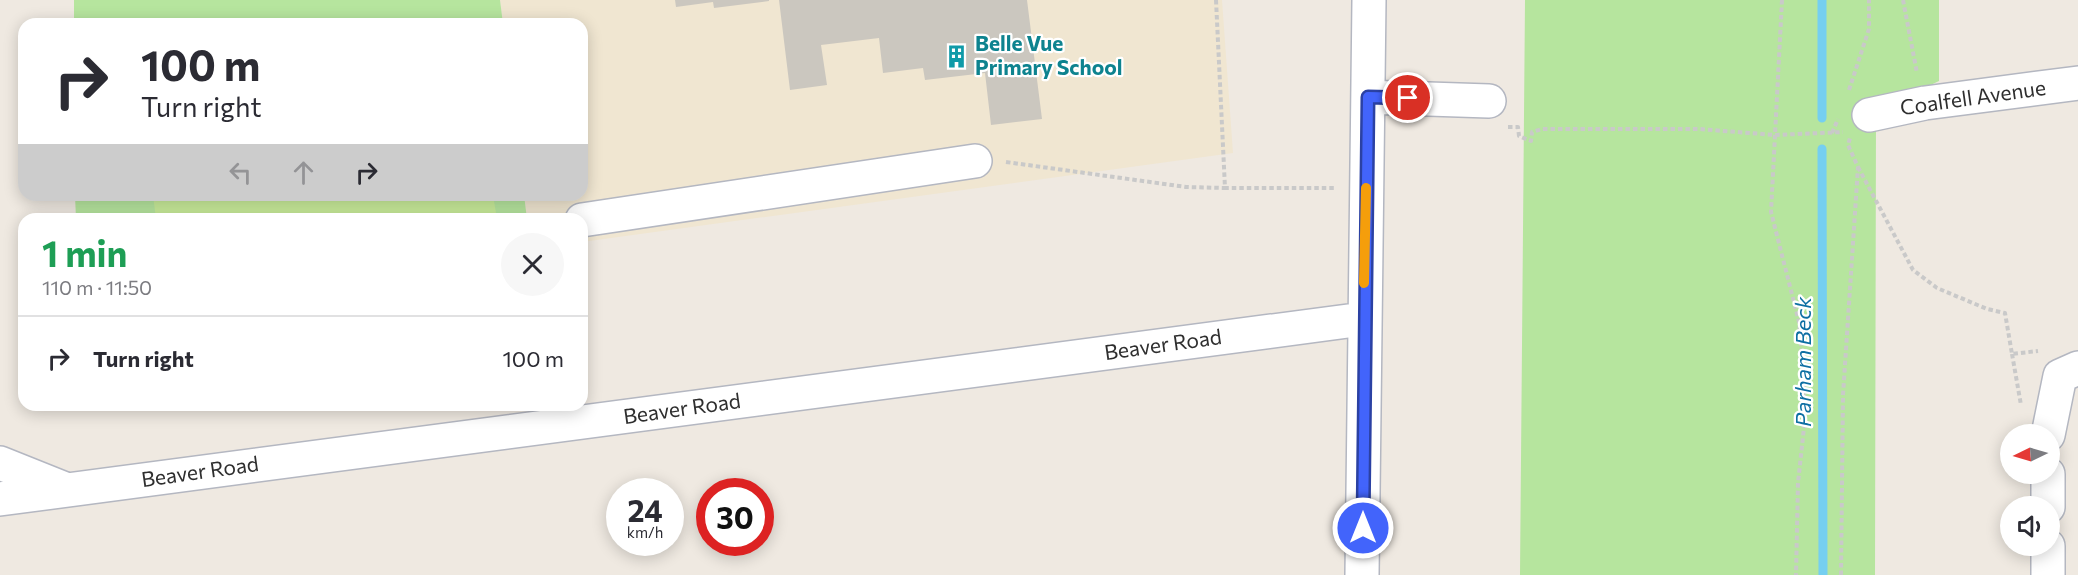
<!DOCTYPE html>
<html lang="en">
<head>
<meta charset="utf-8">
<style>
  body { margin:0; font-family:Commissioner,sans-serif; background:#f7f7f7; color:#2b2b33; height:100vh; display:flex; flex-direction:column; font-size:22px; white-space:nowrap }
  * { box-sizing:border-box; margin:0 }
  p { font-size:20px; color:#7c7c81 }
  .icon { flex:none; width:33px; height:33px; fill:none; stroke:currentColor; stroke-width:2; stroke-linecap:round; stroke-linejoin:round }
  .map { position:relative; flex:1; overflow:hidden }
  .side { position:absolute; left:18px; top:213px; width:570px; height:198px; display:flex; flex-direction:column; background:#fff; border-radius:18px; box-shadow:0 3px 15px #0003 }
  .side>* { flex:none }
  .banner { position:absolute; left:18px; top:18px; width:570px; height:183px; border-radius:18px; box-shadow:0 3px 15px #0003; background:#fff; color:#2b2b33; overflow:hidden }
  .needle { width:39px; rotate:265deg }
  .tools { position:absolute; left:2000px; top:424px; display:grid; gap:12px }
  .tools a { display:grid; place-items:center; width:60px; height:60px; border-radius:50%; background:#fff; box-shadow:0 3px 15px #0003; font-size:30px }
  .speed { position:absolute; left:606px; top:478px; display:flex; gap:12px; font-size:30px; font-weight:700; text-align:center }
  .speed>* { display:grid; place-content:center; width:78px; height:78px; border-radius:50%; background:#fff; box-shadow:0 3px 15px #0003; line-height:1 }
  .speed small { font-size:15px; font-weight:400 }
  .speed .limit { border:9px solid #d22; background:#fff; color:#111 }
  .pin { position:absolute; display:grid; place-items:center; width:51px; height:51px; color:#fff; margin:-26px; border:3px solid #fff; border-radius:50%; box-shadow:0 2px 6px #0007 }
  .me { position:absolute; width:66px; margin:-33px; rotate:0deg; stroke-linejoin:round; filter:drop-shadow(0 0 4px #0008) }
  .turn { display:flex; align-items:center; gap:21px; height:126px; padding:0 24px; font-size:27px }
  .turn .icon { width:78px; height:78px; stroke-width:2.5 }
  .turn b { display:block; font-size:42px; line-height:51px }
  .lanes { display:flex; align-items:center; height:57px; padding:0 24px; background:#0003; justify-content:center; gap:30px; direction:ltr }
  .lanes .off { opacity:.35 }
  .round { display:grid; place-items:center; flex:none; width:63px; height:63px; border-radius:32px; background:#f7f7f7 }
  .overview { display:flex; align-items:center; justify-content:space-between; height:102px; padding:0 24px }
  h1 { font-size:36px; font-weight:700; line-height:45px; color:#1e9e55 }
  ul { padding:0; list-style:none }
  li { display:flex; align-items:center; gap:18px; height:84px; padding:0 24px; border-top:2px solid #e1e1e2 }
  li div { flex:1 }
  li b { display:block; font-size:22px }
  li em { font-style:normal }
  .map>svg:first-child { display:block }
</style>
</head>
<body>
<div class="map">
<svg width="2078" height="575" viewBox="0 0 2078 575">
  <rect width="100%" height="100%" fill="#efe9e1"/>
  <path fill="#f0e6d1" d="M500,0h722l11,153 -651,89v-23h-55l-3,-24h58v-171h-79z"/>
  <path fill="#b6e59e" d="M74,0h426l3,24h-429z
    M1525,0h414v81l-63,30 -1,464h-355z
    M75,195h449l3,24h-451z"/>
  <path fill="#c9ec9a" d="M153,195h340l4,24h-341z"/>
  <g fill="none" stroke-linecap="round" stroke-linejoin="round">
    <path stroke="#75cff0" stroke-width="9" d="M1822,0v118
      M1822,149l1,426"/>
  </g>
  <path fill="#cbc7bf" d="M675,0h94v1l-55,7 -1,-6 -37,5z
    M779,0h248l15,119 -51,6 -6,-52 -60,7 -2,-12 -40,5 -4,-35 -58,7 6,40 -37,5z"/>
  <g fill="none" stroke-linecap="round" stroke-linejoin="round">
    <defs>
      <path id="minor" d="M1368,97l121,4
        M1869,115l56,-12 153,-20
        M582,220l393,-59
        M2048,435l12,-59 18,-8
        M0,463l65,26
        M0,499l1363,-180
        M2048,507v-33
        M1362,575l7,-575
        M2048,575v-29"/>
    </defs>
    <use href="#minor" stroke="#b4b7c1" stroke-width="36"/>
    <path stroke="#c9c9c9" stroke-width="4" stroke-dasharray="4.5 3" stroke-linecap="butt" d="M1216,0l9,188h110
      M1782,0l-11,212 28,110 4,47 2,49 -7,65 -2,92
      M1903,0l14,73
      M1849,90l20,-61v-29
      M1508,127h10l1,9 12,5 1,-9 10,-3h157l76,6 68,-3
      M1832,133l6,-14
      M1006,162l180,25 39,1
      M1858,167l55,103 24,18 50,21 18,4 7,41 26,-3
      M2012,354l9,51
      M1841,575l2,-180 15,-228 -10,-22 2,-7"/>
    <use href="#minor" stroke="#fff" stroke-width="33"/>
  </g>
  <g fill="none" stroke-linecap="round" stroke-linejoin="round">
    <defs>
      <path id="route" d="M1363,528l5,-431 40,1"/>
    </defs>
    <use href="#route" stroke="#2b41a3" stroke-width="15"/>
    <use href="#route" stroke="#4264fb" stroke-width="10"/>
    <path stroke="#f59e0b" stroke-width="10" d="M1364,283l2,-95"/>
  </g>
  <defs>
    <symbol id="building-bare" viewBox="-9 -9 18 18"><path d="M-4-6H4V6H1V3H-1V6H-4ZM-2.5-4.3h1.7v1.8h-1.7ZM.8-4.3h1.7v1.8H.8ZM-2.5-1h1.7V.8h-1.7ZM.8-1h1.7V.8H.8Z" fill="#0f9aa8" stroke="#fff" stroke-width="2.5" paint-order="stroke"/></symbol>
  </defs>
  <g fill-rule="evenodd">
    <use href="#building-bare" x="940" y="40" width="33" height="33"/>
  </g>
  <g text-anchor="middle" stroke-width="4.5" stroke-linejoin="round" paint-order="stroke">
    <g font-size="21" font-weight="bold" fill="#0d838f" stroke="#fff" text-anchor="start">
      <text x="975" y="51">Belle Vue<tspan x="975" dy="24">Primary School</tspan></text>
    </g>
    <g font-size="21" fill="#2e2e2e" stroke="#fff">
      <text transform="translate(1973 98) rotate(-8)" y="7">Coalfell Avenue</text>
      <text transform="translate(1163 345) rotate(-8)" y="7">Beaver Road</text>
      <text transform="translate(682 409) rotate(-8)" y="7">Beaver Road</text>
      <text transform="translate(200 472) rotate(-8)" y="7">Beaver Road</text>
    </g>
    <g font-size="22" font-style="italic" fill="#0d6fa3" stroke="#fff">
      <text transform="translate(1803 362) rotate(-90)" y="8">Parham Beck</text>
    </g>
  </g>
</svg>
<div class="tools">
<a><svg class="needle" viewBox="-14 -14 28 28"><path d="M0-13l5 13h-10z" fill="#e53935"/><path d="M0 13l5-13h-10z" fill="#7c7c81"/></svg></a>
<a><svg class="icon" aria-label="sound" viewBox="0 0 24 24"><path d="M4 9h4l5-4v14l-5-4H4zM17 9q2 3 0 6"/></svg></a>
</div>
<div class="speed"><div>24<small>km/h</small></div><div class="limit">30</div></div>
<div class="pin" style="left:1408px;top:98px;background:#d93025"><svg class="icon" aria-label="arrive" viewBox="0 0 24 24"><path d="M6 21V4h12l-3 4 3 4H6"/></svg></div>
<svg class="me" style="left:1363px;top:528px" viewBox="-20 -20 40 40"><circle r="17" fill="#4264fb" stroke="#fff" stroke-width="3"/><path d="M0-11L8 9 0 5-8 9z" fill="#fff"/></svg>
<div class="banner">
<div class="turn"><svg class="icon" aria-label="right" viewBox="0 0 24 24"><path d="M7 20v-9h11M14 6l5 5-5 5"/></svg><div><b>100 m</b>Turn right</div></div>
<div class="lanes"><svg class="icon off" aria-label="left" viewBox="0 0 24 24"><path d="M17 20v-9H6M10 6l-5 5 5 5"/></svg><svg class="icon off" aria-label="ahead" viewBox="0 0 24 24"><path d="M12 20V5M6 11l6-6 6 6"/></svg><svg class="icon" aria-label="right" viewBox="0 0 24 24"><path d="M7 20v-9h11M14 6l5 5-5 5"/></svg></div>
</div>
<section class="side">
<div class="overview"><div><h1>1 min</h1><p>110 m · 11:50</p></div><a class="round"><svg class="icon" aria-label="close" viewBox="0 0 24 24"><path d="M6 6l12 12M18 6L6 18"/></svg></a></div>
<ul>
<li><svg class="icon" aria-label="right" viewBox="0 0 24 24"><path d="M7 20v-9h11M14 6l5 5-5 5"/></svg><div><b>Turn right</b></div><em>100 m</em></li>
</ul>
</section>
</div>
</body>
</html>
